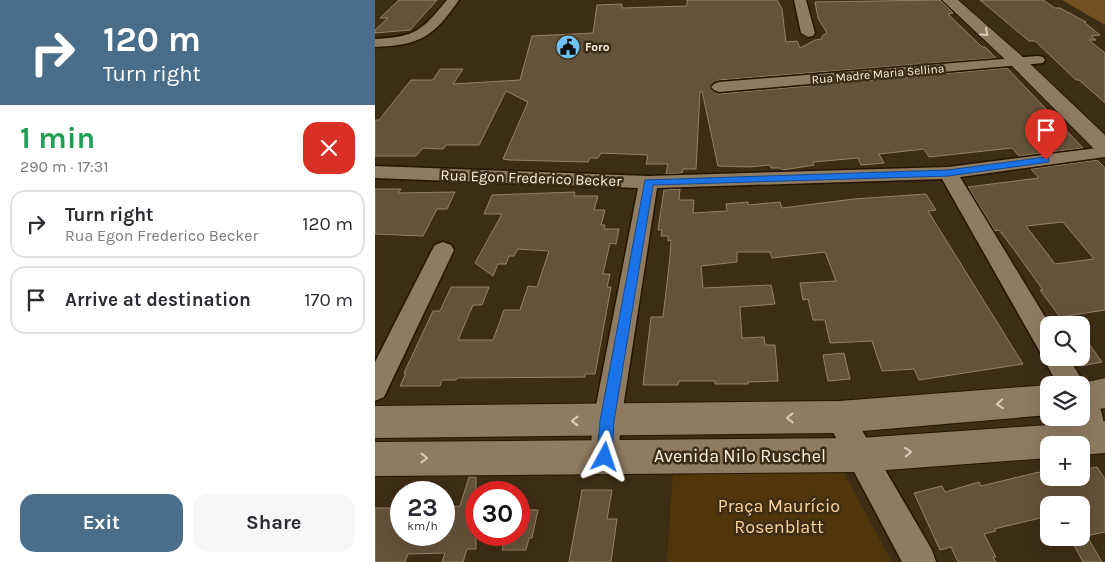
<!DOCTYPE html>
<html lang="en">
<head>
<meta charset="utf-8">
<style>
  body { margin:0; font-family:Karla,sans-serif; background:#f7f7f7; color:#2b2b33; height:100vh; display:flex; flex-direction:column; font-size:19px; white-space:nowrap }
  * { box-sizing:border-box; margin:0 }
  p { font-size:16px; color:#7c7c81 }
  .icon { flex:none; width:28px; height:28px; fill:none; stroke:currentColor; stroke-width:2; stroke-linecap:round; stroke-linejoin:round }
  .map { position:relative; flex:1; overflow:hidden }
  .sheet { display:flex; flex-direction:column; background:#fff; width:375px }
  .sheet>* { flex:none }
  .top-card { background:#4a6e8a; color:#fff; overflow:hidden }
  .fabs { position:absolute; left:665px; top:316px; display:grid; gap:10px }
  .fabs a { display:grid; place-items:center; width:50px; height:50px; border-radius:10px; background:#fff; box-shadow:0 5px 20px #0002; font-size:25px }
  .speed { position:absolute; left:15px; top:481px; display:flex; gap:10px; font-size:25px; font-weight:700; text-align:center }
  .speed>* { display:grid; place-content:center; width:65px; height:65px; border-radius:50%; background:#fff; box-shadow:0 5px 20px #0002; line-height:1 }
  .speed small { font-size:12px; font-weight:400 }
  .speed .limit { border:8px solid #d22; background:#fff; color:#111 }
  .pin { position:absolute; display:grid; place-items:center; width:42px; height:42px; color:#fff; margin:-51px -21px; border-radius:50% 50% 50% 0; rotate:-45deg; box-shadow:0 0 5px #0007 }
  .pin .icon { rotate:45deg }
  .me { position:absolute; width:55px; margin:-28px; rotate:5deg; stroke-linejoin:round; filter:drop-shadow(0 0 4px #0008) }
  .turn { display:flex; align-items:center; gap:18px; height:105px; padding:0 20px; font-size:22px }
  .turn .icon { width:65px; height:65px; stroke-width:2.5 }
  .turn b { display:block; font-size:35px; line-height:42px }
  .round { display:grid; place-items:center; flex:none; width:52px; height:52px; border-radius:15px; background:#f7f7f7 }
  .summary { display:flex; align-items:center; justify-content:space-between; height:85px; padding:0 20px }
  h1 { font-size:30px; font-weight:700; line-height:38px; color:#1e9e55 }
  .button { display:flex; gap:10px; margin-top:auto; padding:10px 20px }
  .button a { flex:1; height:58px; border-radius:15px; background:#4a6e8a; color:#fff; font-size:20px; font-weight:700; line-height:58px; text-align:center }
  .button a+a { background:#f7f7f7; color:#2b2b33 }
  ul { padding:0; list-style:none }
  li { display:flex; align-items:center; gap:15px; height:68px; margin:0 10px 8px; padding:0 10px; border:2px solid #e1e1e2; border-radius:15px }
  li div { flex:1 }
  li b { display:block; font-size:19px }
  li em { font-style:normal }
  main { display:flex; flex:1; min-height:0 }
  .map>svg:first-child { display:block }
</style>
</head>
<body>
<main>
<section class="sheet">
<div class="top-card">
<div class="turn"><svg class="icon" aria-label="right" viewBox="0 0 24 24"><path d="M7 20v-9h11M14 6l5 5-5 5"/></svg><div><b>120 m</b>Turn right</div></div>
</div>
<div class="summary"><div><h1>1 min</h1><p>290 m · 17:31</p></div><a class="round" style="background:#d93025;color:#fff"><svg class="icon" aria-label="close" viewBox="0 0 24 24"><path d="M6 6l12 12M18 6L6 18"/></svg></a></div>
<ul>
<li><svg class="icon" aria-label="right" viewBox="0 0 24 24"><path d="M7 20v-9h11M14 6l5 5-5 5"/></svg><div><b>Turn right</b><p>Rua Egon Frederico Becker</p></div><em>120 m</em></li>
<li><svg class="icon" aria-label="arrive" viewBox="0 0 24 24"><path d="M6 21V4h12l-3 4 3 4H6"/></svg><div><b>Arrive at destination</b></div><em>170 m</em></li>
</ul>
<div class="button"><a>Exit</a><a>Share</a></div>
</section>
<div class="map">
<svg width="730" height="562" viewBox="0 0 730 562">
  <rect width="100%" height="100%" fill="#3e2d15"/>
  <path fill="#51360b" d="M468,471l49,91h-225l6,-90z"/>
  <path fill="#715021" d="M687,0h43v25z"/>
  <path fill="#65523a" stroke="#968167" fill-rule="evenodd" d="M24,0h38l-27,30 -35,3v-3l13,-12h-8z
    M312,0h90l5,9 4,33 11,-1 3,7 15,-8 7,-1v-3l5,-3 -9,-15 -3,-16 125,-2 13,13 -5,1 34,33h3l11,11 -277,22 -10,7 4,4 6,3 288,-26 76,80 -64,8 -7,-8 -83,9 -5,-8 -45,5 5,9 -23,2 -3,-7 -45,4 1,3 -31,5 -3,-2h-9l-1,-3 -22,2 -30,-1 -16,-75 -2,1 -4,77h-13l-1,4 -16,1 2,-10h-22l2,-9 -47,-2 -3,5h-8l-2,4 -78,-2 -7,-1 25,-57 -22,-11 -27,54h-33l-3,4 -20,-1 -7,8h-41v-36h4l32,-40h22l7,-11h23l-10,15 67,-4 12,-44 61,-3 4,-28 25,-1v4l65,-2z
    M605,0h63l12,8h5l26,14h-2l16,13 -9,1 5,4h-7l16,13v50l-26,-23h-3l-41,-39h-6z
    M722,160l8,8v142l-45,7 -20,-27h3l-31,-43 -13,-17 -4,1 -27,-44 71,-9 -8,-9zM688,222l31,37 -39,5 -29,-38z
    M0,189h26l-3,4 57,-1 -8,17h-10l-14,27 -48,-2z
    M305,189l-1,11h15l-1,13 34,-2 -1,-7 22,-2v3l32,-3 2,6 72,-9 72,-5 10,16 -8,1 95,153 -104,16 -5,-11 -32,2 -10,-30 -42,2 -5,-23h-12l-5,-21 -5,1 -3,-17 36,-2 -11,-29 -53,6 -2,-6h-33v10l-36,4 2,22 68,-3 4,19 -35,3 2,31 22,-1 1,8h10l3,36 -30,1v2h-33v-3h-36l-1,4h-35l8,-68h12l7,-60 1,-17 -3,1v-5h-7l1,-6h-4l6,-40z
    M200,192l-1,4h24l-4,14h11l-4,15h4l-1,4h15l-3,15 -6,-1 -7,31h7l-3,13h4l-16,87h-10v3l-128,1 -1,2h-14l-2,6h-40l6,-13h-2l29,-62h7l11,-24h38l-7,18h-9l-15,35h35l11,-30h16l8,-24 9,1 12,-36 -31,-2 -4,7h-5l-3,8h-8l-5,12 -18,-13 27,-49h-18l8,-19z
    M706,333l21,29 -21,4z
    M469,353l6,26 -22,2 -5,-26z
    M722,467l8,12v53l-24,5v-32h-32v11l-55,13 2,2 -12,3 12,23h-3l3,5h-38l-7,-15 -11,3 -26,-57 28,-7 3,6 34,-10 2,4 58,-14 2,2h4l2,4h34v-8z
    M94,477h7v72h-9l-4,13h-21l3,-9 -37,1 -3,8h-30v-54h26v27h43v-28l16,-1z
    M207,490h30l-5,29h10l-6,43h-42z
    M145,510h18l-6,28h-3l-3,12h-24l4,-15h13z
    M695,538h18l14,24h-19z"/>
  <g fill="none" stroke-linecap="round" stroke-linejoin="round">
    <defs>
      <path id="street" d="M72,0h12c-26,37 -38,45 -84,47v-8c41,-2 46,-8 72,-39z
        M419,0h12l9,33 -2,3 -5,1 -7,-4z
        M663,56l5,1 2,3 -2,3 -324,29 -5,-2 -3,-3 3,-3 5,-2z
        M730,147v10l-145,20 90,148 -1,33h20l16,27 -2,4c22,9 22,40 22,61h-2l-10,-4 -16,-28h4v-33h-23l-15,-27 2,-4 -5,-2 -98,-173 -285,9 -36,233 -3,36 -4,10 -10,4 -10,-4 -4,-10 3,-36 45,-233 -263,-10v-12l273,10 300,-9z
        M68,242l8,3 3,5 -70,147 -9,4v-39l57,-112 3,-5z
        M464,404l10,4 83,142 4,12h-34l-77,-145 4,-9z"/>
      <path id="secondary" d="M567,0h16l66,58 81,77v18l-8,-1 -85,-86z
        M730,378v30l-24,4v-27h-7z
        M674,385v30l-210,18 -464,5v-32l464,-5z
        M730,421v32l-24,2v-10h-32v13l-190,14 -484,4v-34l484,-4z"/>
    </defs>
    <use href="#street" stroke="#251500" stroke-width="3"/>
    <use href="#secondary" stroke="#251500" stroke-width="2"/>
    <use href="#street" fill="#8f7b61" fill-rule="evenodd"/>
    <use href="#secondary" fill="#8f7b61" fill-rule="evenodd"/>
  </g>
  <defs><path id="oneway-chevron" d="M-2-3.5L2.5 0L-2 3.5" fill="none" stroke-width="1.6" stroke-linecap="round" stroke-linejoin="round" transform="scale(1.25)"/></defs>
  <g stroke="#dbcdbb">
    <use href="#oneway-chevron" transform="translate(610 33) rotate(42)"/>
    <use href="#oneway-chevron" transform="translate(625 404) rotate(175)"/>
    <use href="#oneway-chevron" transform="translate(415 418) rotate(179)"/>
    <use href="#oneway-chevron" transform="translate(200 421) rotate(180)"/>
    <use href="#oneway-chevron" transform="translate(533 452) rotate(-4)"/>
    <use href="#oneway-chevron" transform="translate(49 458)"/>
  </g>
  <path fill="#1a73e8" stroke="#114b97" d="M671,157l3,1v4l-101,14 -295,9 -39,236 -2,36 -2,5 -5,2 -6,-2 -2,-5 3,-36 45,-241 303,-10z"/>
  <defs>
    <symbol id="civic-disc" viewBox="-11 -11 22 22"><circle r="9.5" fill="#70c1f4" stroke="#3e2d15"/><path d="M-.6-6.5H3V-4.5H.6V-3L4-1V1h2V6H-6V1h2V-1L-.6-3ZM-1.2 2.5V6h2.4V2.5Z" fill="#111"/></symbol>
  </defs>
  <g fill-rule="evenodd">
    <use href="#civic-disc" x="179" y="33" width="28" height="28"/>
  </g>
  <g text-anchor="middle" stroke-width="5" stroke-linejoin="round" paint-order="stroke">
    <g font-size="12" font-weight="bold" fill="#fbf0e2" stroke="#3e2d15" text-anchor="start">
      <text x="210" y="51">Foro</text>
    </g>
    <g font-size="12" fill="#fbf0e2" stroke="#3e2d15">
      <text transform="translate(503 74) rotate(-5)" y="4">Rua Madre Maria Sellina</text>
    </g>
    <g font-size="15" fill="#fbf0e2" stroke="#3e2d15">
      <text transform="translate(156 178) rotate(2)" y="5">Rua Egon Frederico Becker</text>
    </g>
    <g font-size="18" fill="#fbf0e2" stroke="#3e2d15">
      <text x="365" y="462">Avenida Nilo Ruschel</text>
    </g>
    <g font-size="18" fill="#fed39c" stroke="#3e2d15">
      <text x="404" y="512">Praça Maurício<tspan x="404" dy="21">Rosenblatt</tspan></text>
    </g>
  </g>
</svg>
<div class="fabs">
<a><svg class="icon" aria-label="search" viewBox="0 0 24 24"><circle cx="10" cy="10" r="6"/><path d="M15 15l6 6"/></svg></a>
<a><svg class="icon" aria-label="layers" viewBox="0 0 24 24"><path d="M12 4l9 5-9 5-9-5zM3 14l9 5 9-5"/></svg></a>
<a>+</a>
<a>−</a>
</div>
<div class="speed"><div>23<small>km/h</small></div><div class="limit">30</div></div>
<div class="pin" style="left:671px;top:160px;background:#d93025"><svg class="icon" aria-label="arrive" viewBox="0 0 24 24"><path d="M6 21V4h12l-3 4 3 4H6"/></svg></div>
<svg class="me" style="left:230px;top:457px" viewBox="-20 -20 40 40"><path d="M0-17L14 15 0 8-14 15z" fill="#1a73e8" stroke="#fff" stroke-width="4"/></svg>
</div>
</main>
</body>
</html>
